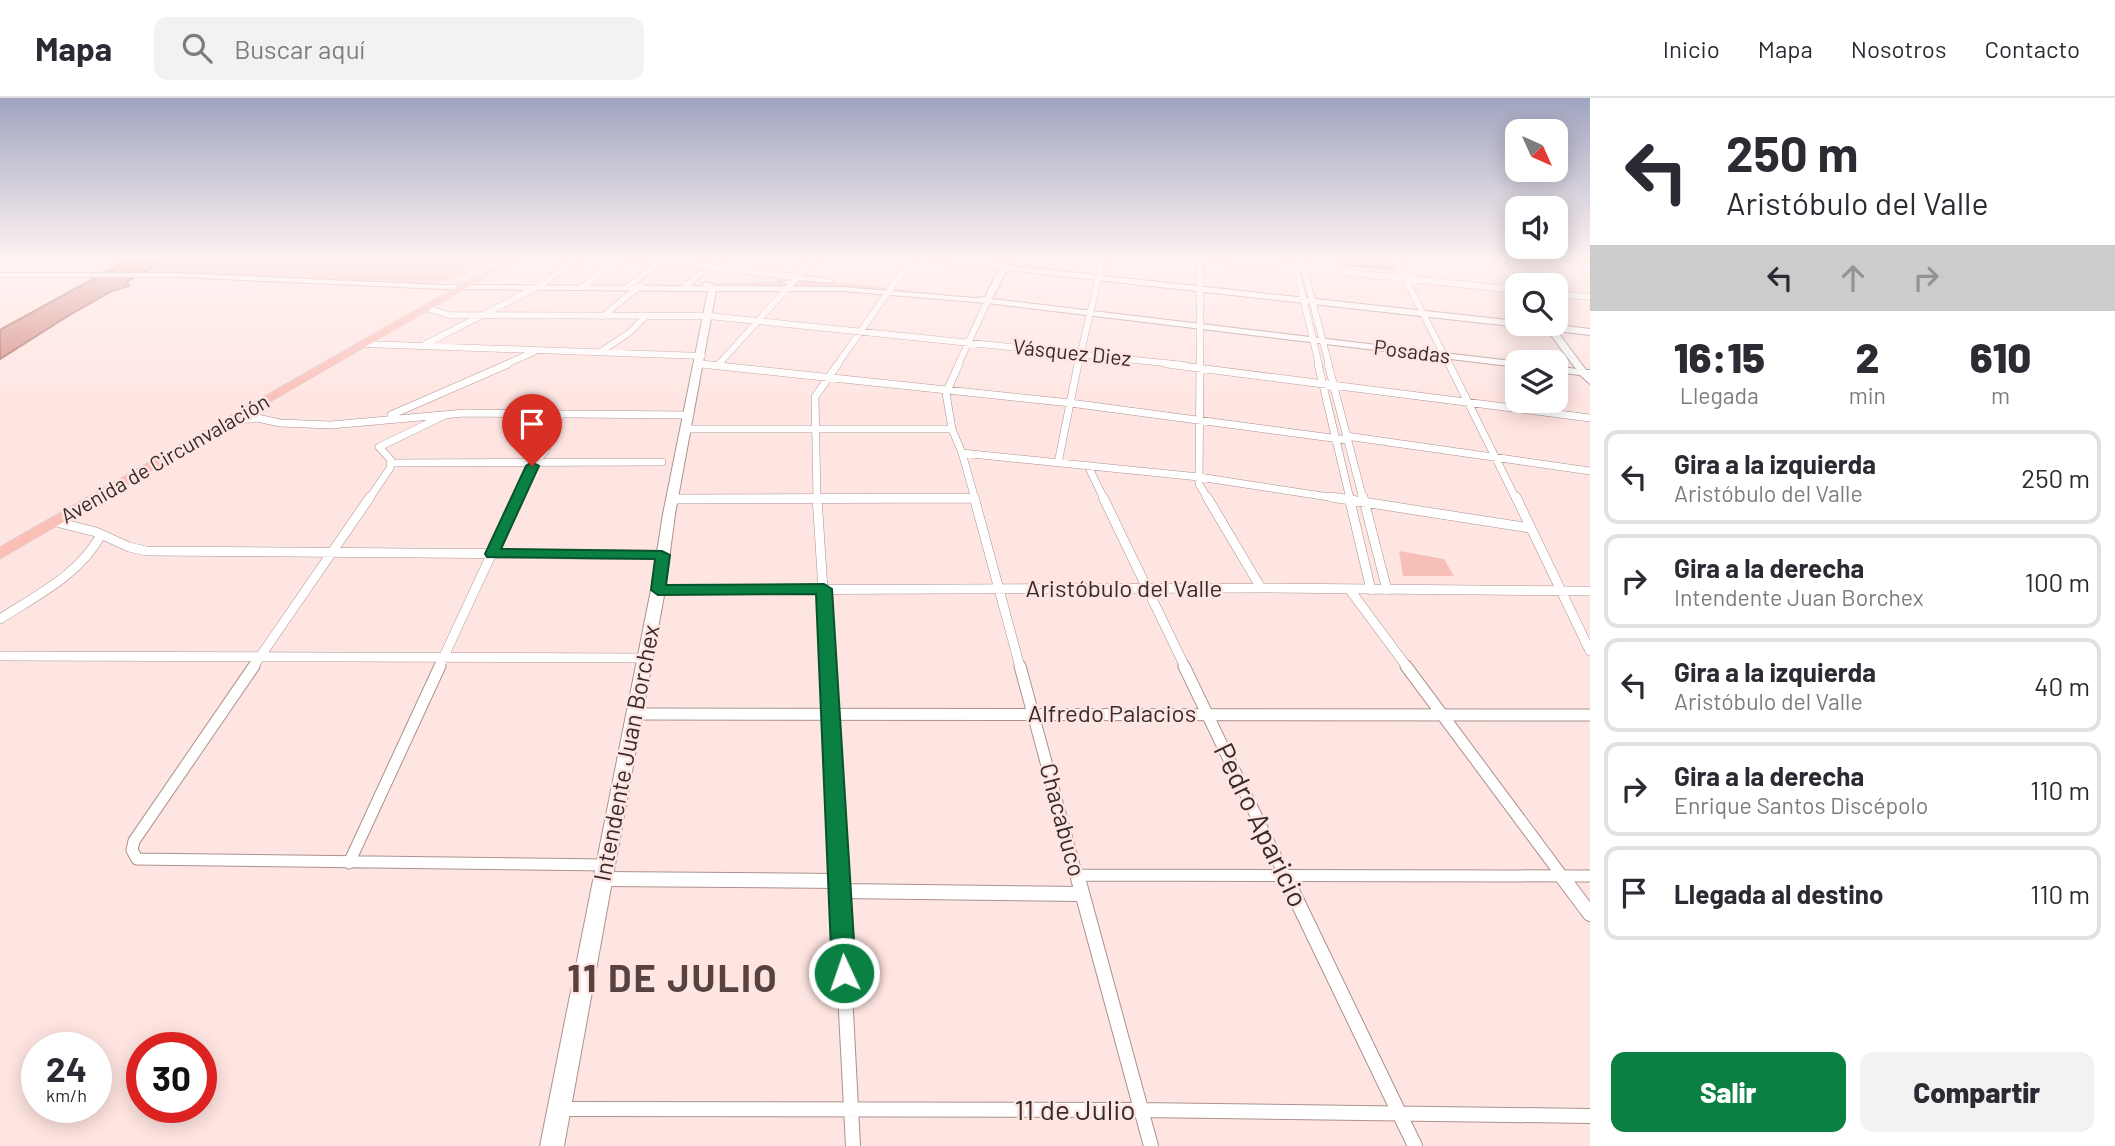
<!DOCTYPE html>
<html lang="es">
<head>
<meta charset="utf-8">
<style>
  body { margin:0; font-family:Barlow,sans-serif; background:#f2f2f3; color:#2b2b33; height:100vh; display:flex; flex-direction:column; font-size:26px; white-space:nowrap }
  * { box-sizing:border-box; margin:0 }
  p { font-size:23px; color:#7c7c81 }
  .icon { flex:none; width:38px; height:38px; fill:none; stroke:currentColor; stroke-width:2; stroke-linecap:round; stroke-linejoin:round }
  .map { position:relative; flex:1; overflow:hidden }
  .details { display:flex; flex-direction:column; background:#fff; width:525px }
  .details>* { flex:none }
  .banner { background:#fff; color:#2b2b33; overflow:hidden }
  .needle { width:46px; rotate:135deg }
  .buttons { position:absolute; left:1505px; top:21px; display:grid; gap:14px }
  .buttons a { display:grid; place-items:center; width:63px; height:63px; border-radius:14px; background:#fff; box-shadow:0 4px 18px #0003; font-size:35px }
  .speed { position:absolute; left:21px; top:934px; display:flex; gap:14px; font-size:35px; font-weight:700; text-align:center }
  .speed>* { display:grid; place-content:center; width:91px; height:91px; border-radius:50%; background:#fff; box-shadow:0 4px 18px #0003; line-height:1 }
  .speed small { font-size:18px; font-weight:400 }
  .speed .limit { border:10px solid #d22; background:#fff; color:#111 }
  .pin { position:absolute; display:grid; place-items:center; width:60px; height:60px; color:#fff; margin:-72px -30px; border-radius:50% 50% 50% 0; rotate:-45deg; box-shadow:0 0 7px #0007 }
  .pin .icon { rotate:45deg }
  .me { position:absolute; width:77px; margin:-38px; rotate:357deg; stroke-linejoin:round; filter:drop-shadow(0 0 5px #0008) }
  .turn { display:flex; align-items:center; gap:24px; height:147px; padding:0 21px; font-size:32px }
  .turn .icon { width:91px; height:91px; stroke-width:2.5 }
  .turn b { display:block; font-size:49px; line-height:60px }
  .lanes { display:flex; align-items:center; height:66px; padding:0 21px; background:#0003; justify-content:center; gap:35px; direction:ltr }
  .lanes .off { opacity:.35 }
  .eta { display:flex; justify-content:space-evenly; align-items:center; height:119px; text-align:center }
  .eta b { font-size:42px; font-weight:800; line-height:49px }
  .cta { display:flex; gap:14px; margin-top:auto; padding:14px 21px }
  .cta a { flex:1; height:80px; border-radius:14px; background:#0b8043; color:#fff; font-size:28px; font-weight:800; line-height:80px; text-align:center }
  .cta a+a { background:#f2f2f3; color:#2b2b33 }
  ul { padding:0; list-style:none }
  li { display:flex; align-items:center; gap:21px; height:94px; margin:0 14px 10px; padding:0 7px; border:4px solid #e1e1e2; border-radius:14px }
  li div { flex:1 }
  li b { display:block; font-size:26px }
  li em { font-style:normal }
  header { display:flex; align-items:center; gap:42px; box-sizing:border-box; height:98px; padding:0 35px; background:#fff; border-bottom:2px solid #e1e1e2 }
  header strong { font-size:33px }
  nav { display:flex; gap:38px; margin-inline-start:auto; font-size:24px }
  .search { width:490px; height:63px; background:#f2f2f3; display:flex; align-items:center; gap:18px; box-sizing:border-box; padding:0 24px; border-radius:14px; color:#7c7c81; font-size:26px }
  main { display:flex; flex:1; min-height:0 }
  .map>svg:first-child { display:block }
</style>
</head>
<body>
<header>
<strong>Mapa</strong>
<div class="search"><svg class="icon" aria-label="search" viewBox="0 0 24 24"><circle cx="10" cy="10" r="6"/><path d="M15 15l6 6"/></svg>Buscar aquí</div>
<nav><a>Inicio</a><a>Mapa</a><a>Nosotros</a><a>Contacto</a></nav>
</header>
<main>
<div class="map">
<svg width="1590" height="1048" viewBox="0 0 1590 1048">
  <rect width="100%" height="100%" fill="#ffe5e2"/>
  <path fill="#f6c0b9" d="M169,160h324l-41,22 -27,3 -278,-11z
    M798,179l172,21 -127,-9 -130,-3 -8,-3 88,-1z
    M1399,453l45,8 10,17h-51z"/>
  <path fill="#d58c84" stroke="#a56f69" stroke-width="2" d="M131,160h38l-42,24 2,4 -17,5 -44,25 -68,43v-29z"/>
  <path fill="#fbafa7" stroke="#af9794" stroke-width="2" d="M1344,160h45l5,11 -50,-4z"/>
  <g fill="none" stroke-linecap="round" stroke-linejoin="round">
    <defs>
      <path id="street-far4" d="M630,160l168,19 18,-19
        M929,160l75,9 4,-9
        M1206,160l311,32
        M1301,160l28,107
        M1395,160l54,107
        M1495,160l95,9
        M1296,170l23,97
        M629,188l32,-25
        M686,188l32,-28
        M583,189l38,-29
        M1556,196l34,3
        M427,210l22,7 260,1 475,49
        M603,218l37,-30
        M366,246l336,12
        M422,248l117,-60 41,-28
        M600,254l29,-19 17,-17
        M701,266l13,1
        M719,266l74,-82
        M504,267l30,-13
        M837,267l75,-107
        M958,267l30,-65
        M1078,267l25,-107
        M1200,267v-107"/>
      <path id="street-far3" d="M701,266l369,39 277,37
        M959,266l-13,29 6,36 10,24 13,46
        M1167,266l423,54
        M1200,266l-1,120 9,15
        M1318,266l32,135
        M1328,266l35,135
        M1449,266l67,135
        M391,317l117,-51
        M230,323l27,-3 23,5 51,2 134,-12 225,2
        M686,331h266
        M1346,338l244,35
        M962,355l237,24 143,22
        M391,365l271,-1
        M1058,365l20,-99
        M1088,368l16,33
        M369,401l21,-31 1,-8 -12,-13 66,-32
        M517,401l15,-33 13,-15 16,-37
        M674,401l300,-1
        M817,401l-2,-102 23,-33"/>
      <path id="street-far2" d="M817,399l11,170
        M974,399l46,170
        M1103,399l82,170
        M1207,399l54,91
        M1331,399l199,31
        M1349,399l22,93
        M1363,399l24,93
        M1516,399l74,154
        M674,401l300,-1
        M56,424l40,10 33,15 17,4 516,4
        M658,492l603,-2 329,3
        M1350,492l57,77
        M0,521c37,-24 79,-44 101,-84
        M0,558l645,2
        M253,569l117,-170
        M439,569l79,-170"/>
      <path id="street-far1" d="M254,568l-120,175 -2,9 5,9 469,6
        M828,568l11,214
        M1020,568l58,214
        M1184,568l103,214
        M1406,568l159,214
        M635,616l955,1
        M349,765l91,-197
        M1077,777l513,1
        M603,781l74,1"/>
      <path id="street" d="M839,780l14,268
        M1078,780l73,268
        M1286,780l129,268
        M1563,780l27,36
        M603,781l236,2
        M840,793l242,3
        M559,1011l582,1 449,6"/>
      <path id="secondary" d="M1494,160h7l21,27 -7,2z
        M1004,167l513,56v3h34l39,5v6l-33,-4 29,39h4v14l-10,-9 -24,-3v-6l20,3 -29,-39 -540,-60 -15,29 528,63h-3v5l-530,-64 -144,-12h-127l-41,223 -10,76 -101,556h-24l111,-556 12,-76 45,-223 -264,-2 -266,-12h-178v-4h178l266,12 260,1 -2,-2 4,-2 11,4 126,1 132,11 10,-1 15,-30z
        M795,177l34,4 4,2 -4,2 -29,-3 -7,4 -15,-2 13,-2z"/>
      <path id="highway" d="M507,160h11l-518,301v-12z"/>
    </defs>
    <use href="#street-far4" stroke="#aa928f" stroke-width="7"/>
    <use href="#street-far3" stroke="#aa928f" stroke-width="8"/>
    <use href="#street-far2" stroke="#aa928f" stroke-width="10"/>
    <use href="#street-far1" stroke="#aa928f" stroke-width="13"/>
    <use href="#street" stroke="#aa928f" stroke-width="16"/>
    <use href="#secondary" stroke="#aa928f" stroke-width="2"/>
    <use href="#highway" stroke="#d3d0d0" stroke-width="1"/>
    <use href="#street-far4" stroke="#fff" stroke-width="6"/>
    <use href="#street-far3" stroke="#fff" stroke-width="7"/>
    <use href="#street-far2" stroke="#fff" stroke-width="9"/>
    <use href="#street-far1" stroke="#fff" stroke-width="11"/>
    <use href="#street" stroke="#fff" stroke-width="14"/>
    <use href="#secondary" fill="#fff" fill-rule="evenodd"/>
    <use href="#highway" fill="#fbbfb8" fill-rule="evenodd"/>
  </g>
  <linearGradient id="sky" x2="0" y2="1"><stop stop-color="#a0a4c0"/><stop offset="0.52" stop-color="#fff3f2"/><stop offset="1" stop-color="#fff3f2" stop-opacity="0"/></linearGradient>
  <rect width="1590" height="307" fill="url(#sky)"/>
  <path fill="#0b8043" stroke="#07532c" stroke-width="2" d="M532,364l7,4 -38,83 161,2 8,4 -4,30 158,-1 8,5 24,384 -4,8 -8,3 -8,-3 -4,-8 -16,-379 -158,1 -7,-5 4,-31 -168,-2 -2,-3 41,-88z"/>
  <g text-anchor="middle" stroke-width="5" stroke-linejoin="round" paint-order="stroke">
    <g font-size="21" fill="#352b2a" stroke="#ffe5e2">
      <text transform="translate(1412 254) rotate(7)" y="7">Posadas</text>
      <text transform="translate(1072 255) rotate(6)" y="7">Vásquez Diez</text>
      <text transform="translate(165 361) rotate(-30)" y="7">Avenida de Circunvalación</text>
    </g>
    <g font-size="24" fill="#352b2a" stroke="#ffe5e2">
      <text x="1124" y="499">Aristóbulo del Valle</text>
      <text x="1112" y="624">Alfredo Palacios</text>
      <text transform="translate(627 655) rotate(-79)" y="8">Intendente Juan Borchex</text>
      <text transform="translate(1062 722) rotate(75)" y="8">Chacabuco</text>
    </g>
    <g font-size="28" fill="#352b2a" stroke="#ffe5e2">
      <text transform="translate(1261 727) rotate(64)" y="10">Pedro Aparicio</text>
      <text x="1075" y="1022">11 de Julio</text>
    </g>
    <g font-size="38" font-weight="bold" letter-spacing="2" fill="#574240" stroke="#ffe5e2">
      <text x="673" y="894">11 DE JULIO</text>
    </g>
  </g>
</svg>
<div class="buttons">
<a><svg class="needle" viewBox="-14 -14 28 28"><path d="M0-13l5 13h-10z" fill="#e53935"/><path d="M0 13l5-13h-10z" fill="#7c7c81"/></svg></a>
<a><svg class="icon" aria-label="sound" viewBox="0 0 24 24"><path d="M4 9h4l5-4v14l-5-4H4zM17 9q2 3 0 6"/></svg></a>
<a><svg class="icon" aria-label="search" viewBox="0 0 24 24"><circle cx="10" cy="10" r="6"/><path d="M15 15l6 6"/></svg></a>
<a><svg class="icon" aria-label="layers" viewBox="0 0 24 24"><path d="M12 4l9 5-9 5-9-5zM3 14l9 5 9-5"/></svg></a>
</div>
<div class="speed"><div>24<small>km/h</small></div><div class="limit">30</div></div>
<div class="pin" style="left:532px;top:368px;background:#d93025"><svg class="icon" aria-label="arrive" viewBox="0 0 24 24"><path d="M6 21V4h12l-3 4 3 4H6"/></svg></div>
<svg class="me" style="left:844px;top:875px" viewBox="-20 -20 40 40"><circle r="17" fill="#0b8043" stroke="#fff" stroke-width="3"/><path d="M0-11L8 9 0 5-8 9z" fill="#fff"/></svg>
</div>
<section class="details">
<div class="banner">
<div class="turn"><svg class="icon" aria-label="left" viewBox="0 0 24 24"><path d="M17 20v-9H6M10 6l-5 5 5 5"/></svg><div><b>250 m</b>Aristóbulo del Valle</div></div>
<div class="lanes"><svg class="icon" aria-label="left" viewBox="0 0 24 24"><path d="M17 20v-9H6M10 6l-5 5 5 5"/></svg><svg class="icon off" aria-label="ahead" viewBox="0 0 24 24"><path d="M12 20V5M6 11l6-6 6 6"/></svg><svg class="icon off" aria-label="right" viewBox="0 0 24 24"><path d="M7 20v-9h11M14 6l5 5-5 5"/></svg></div>
</div>
<div class="eta">
<div><b>16:15</b><p>Llegada</p></div>
<div><b>2</b><p>min</p></div>
<div><b>610</b><p>m</p></div>
</div>
<ul>
<li><svg class="icon" aria-label="left" viewBox="0 0 24 24"><path d="M17 20v-9H6M10 6l-5 5 5 5"/></svg><div><b>Gira a la izquierda</b><p>Aristóbulo del Valle</p></div><em>250 m</em></li>
<li><svg class="icon" aria-label="right" viewBox="0 0 24 24"><path d="M7 20v-9h11M14 6l5 5-5 5"/></svg><div><b>Gira a la derecha</b><p>Intendente Juan Borchex</p></div><em>100 m</em></li>
<li><svg class="icon" aria-label="left" viewBox="0 0 24 24"><path d="M17 20v-9H6M10 6l-5 5 5 5"/></svg><div><b>Gira a la izquierda</b><p>Aristóbulo del Valle</p></div><em>40 m</em></li>
<li><svg class="icon" aria-label="right" viewBox="0 0 24 24"><path d="M7 20v-9h11M14 6l5 5-5 5"/></svg><div><b>Gira a la derecha</b><p>Enrique Santos Discépolo</p></div><em>110 m</em></li>
<li><svg class="icon" aria-label="arrive" viewBox="0 0 24 24"><path d="M6 21V4h12l-3 4 3 4H6"/></svg><div><b>Llegada al destino</b></div><em>110 m</em></li>
</ul>
<div class="cta"><a>Salir</a><a>Compartir</a></div>
</section>
</main>
</body>
</html>
